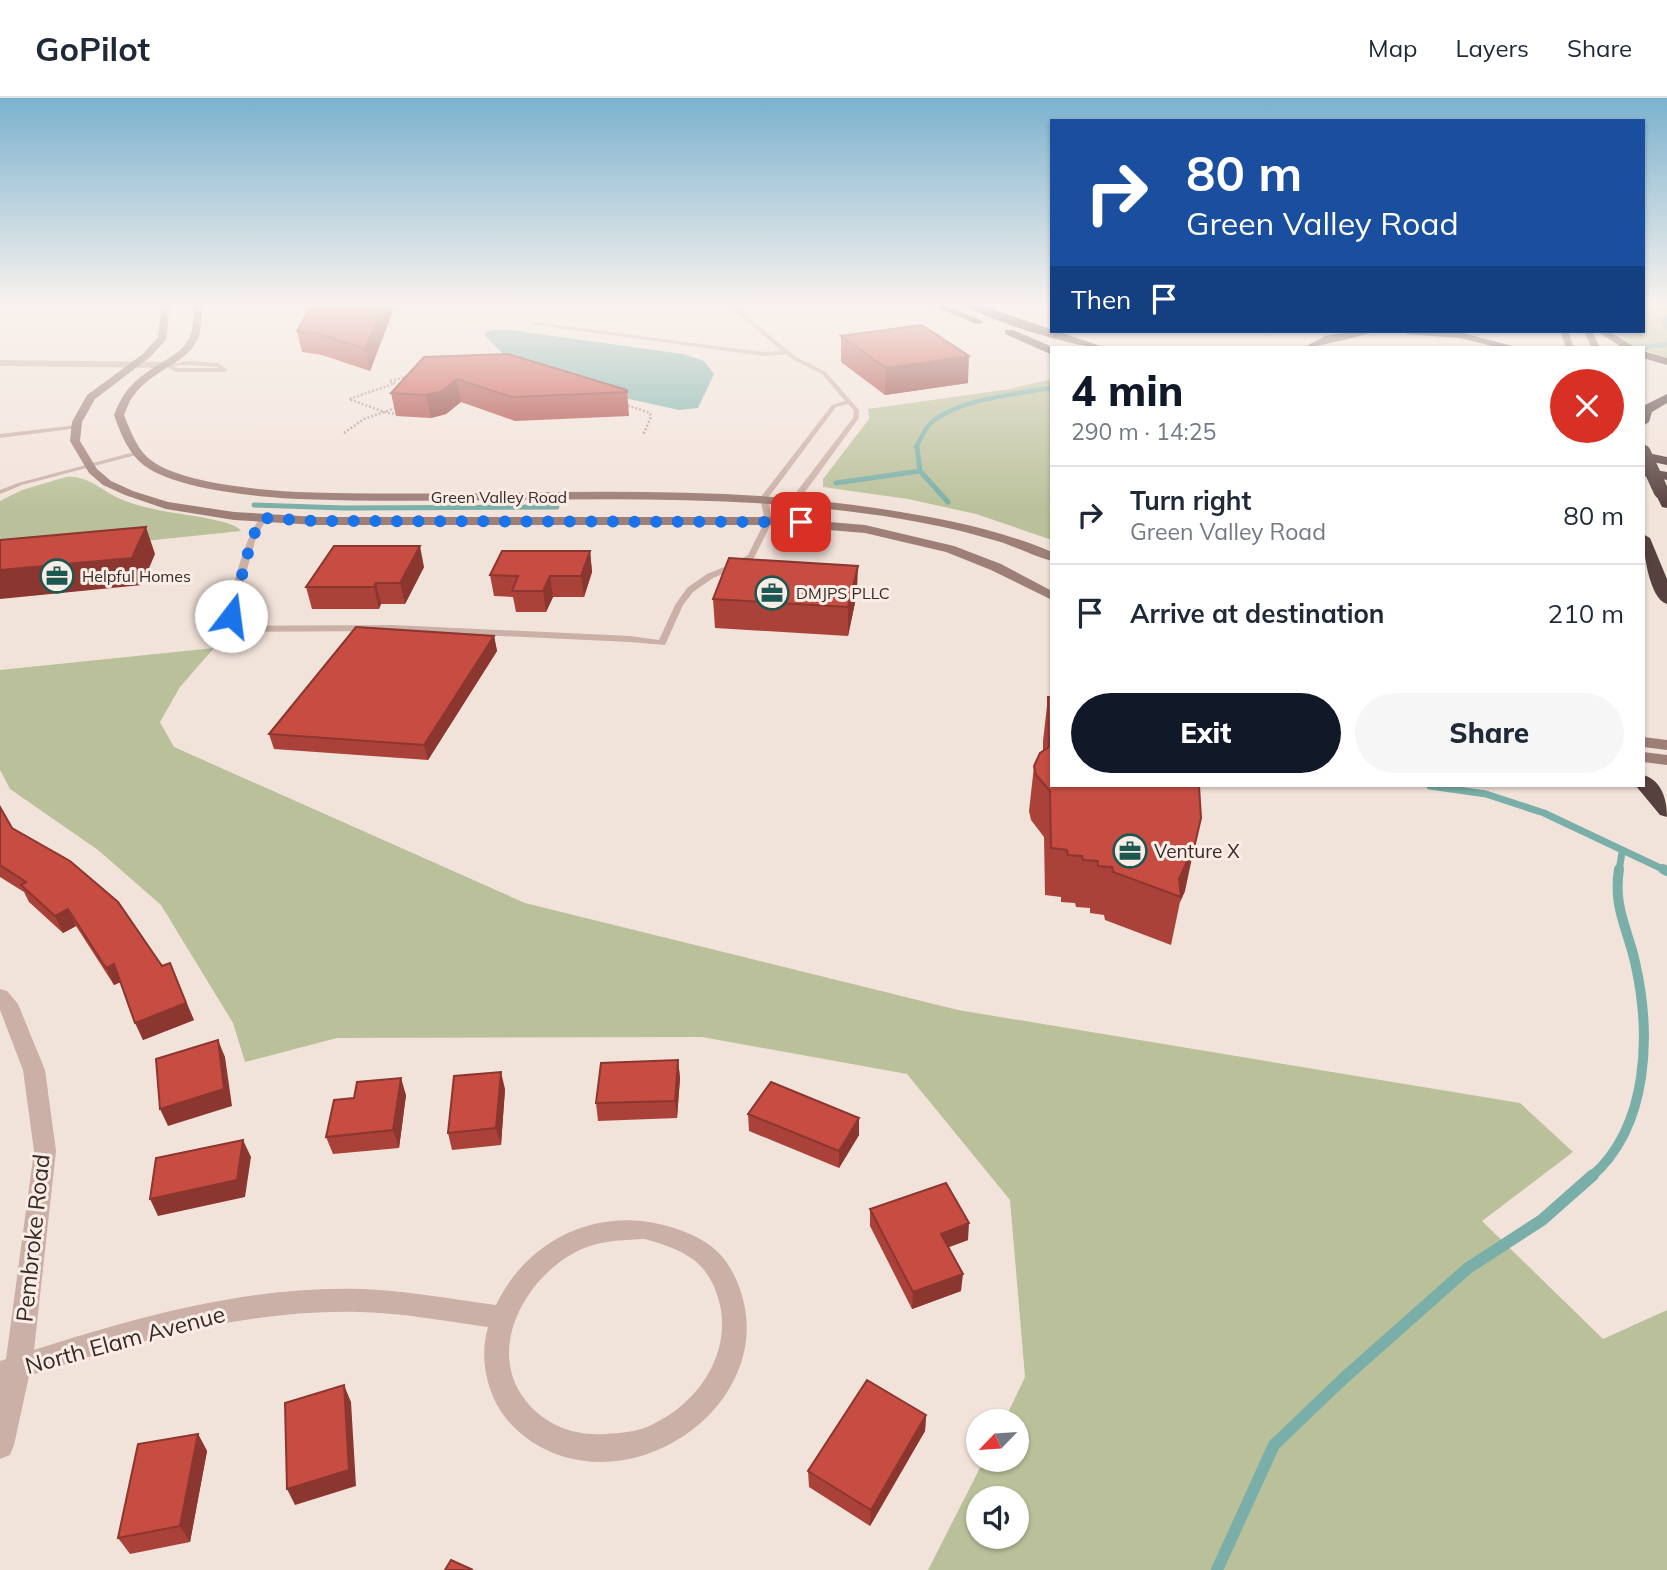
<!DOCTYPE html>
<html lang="en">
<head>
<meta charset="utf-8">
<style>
  body { margin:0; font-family:Mulish,sans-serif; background:#f6f6f7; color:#1f2937; height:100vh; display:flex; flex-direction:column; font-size:26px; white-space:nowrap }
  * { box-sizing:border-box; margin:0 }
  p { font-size:23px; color:#747a83 }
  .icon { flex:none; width:38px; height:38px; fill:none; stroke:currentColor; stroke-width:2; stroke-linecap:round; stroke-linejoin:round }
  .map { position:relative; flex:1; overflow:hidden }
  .sheet { position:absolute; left:1050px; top:248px; width:595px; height:441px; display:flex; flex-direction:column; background:#fff; border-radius:0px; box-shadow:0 2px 5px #0004 }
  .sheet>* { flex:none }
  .hud { position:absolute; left:1050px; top:21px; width:595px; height:214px; border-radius:0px; box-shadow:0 2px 5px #0004; background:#1a4fa0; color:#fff; overflow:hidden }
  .needle { width:46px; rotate:245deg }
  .fabs { position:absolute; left:966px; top:1311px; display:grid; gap:14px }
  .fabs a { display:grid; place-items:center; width:63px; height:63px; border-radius:50%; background:#fff; box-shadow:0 2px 5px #0004; font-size:35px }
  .pin { position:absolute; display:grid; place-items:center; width:60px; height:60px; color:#fff; margin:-30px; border-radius:14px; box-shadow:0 4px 10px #0006 }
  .me { position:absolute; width:77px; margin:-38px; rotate:15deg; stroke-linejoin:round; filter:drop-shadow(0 0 5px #0008) }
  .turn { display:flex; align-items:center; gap:24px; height:147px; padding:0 21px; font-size:32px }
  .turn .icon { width:91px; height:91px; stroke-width:2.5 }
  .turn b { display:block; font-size:49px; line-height:60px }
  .then { display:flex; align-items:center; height:66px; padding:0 21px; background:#0003; gap:14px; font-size:26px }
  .round { display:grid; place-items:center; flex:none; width:74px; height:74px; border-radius:37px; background:#f6f6f7 }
  .headline { display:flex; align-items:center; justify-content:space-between; height:119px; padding:0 21px }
  h1 { font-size:42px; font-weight:800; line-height:52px; color:#111827 }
  .cta { display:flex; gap:14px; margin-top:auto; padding:14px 21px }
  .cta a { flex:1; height:80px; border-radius:42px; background:#111827; color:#fff; font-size:28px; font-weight:800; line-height:80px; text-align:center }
  .cta a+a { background:#f6f6f7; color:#1f2937 }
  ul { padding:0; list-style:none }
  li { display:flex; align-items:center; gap:21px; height:98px; padding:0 21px; border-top:2px solid #e0e1e3 }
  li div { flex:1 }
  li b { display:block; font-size:26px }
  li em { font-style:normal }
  header { display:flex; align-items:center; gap:42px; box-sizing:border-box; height:98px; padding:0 35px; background:#fff; border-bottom:2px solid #e0e1e3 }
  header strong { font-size:33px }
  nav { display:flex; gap:38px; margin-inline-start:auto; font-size:24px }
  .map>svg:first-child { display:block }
</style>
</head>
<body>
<header>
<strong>GoPilot</strong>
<nav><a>Map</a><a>Layers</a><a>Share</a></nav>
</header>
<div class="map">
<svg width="1667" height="1472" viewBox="0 0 1667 1472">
  <rect width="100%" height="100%" fill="#f2e3da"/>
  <path fill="#bac19a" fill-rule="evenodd" d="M1643,205h24v55l-34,-12 -20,-15h30z
    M1052,281v161l-76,-26 -68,-15 -85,-12v-8l46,-60 -1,-10 142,-20z
    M66,379c20,-2 33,11 50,20 13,6 27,10 42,13 16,4 76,9 83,21l-241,25v-55l22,-11z
    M214,550l-34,39 -20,35 14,25 351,156 433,107 562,93 53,49 -91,69 121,118 64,-29v260h-739l56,-110h33v-39h-13l21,-44 -15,-177 -103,-126 -205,-37 -365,1 -92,24 -12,-39 -72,-118 -63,-55 -88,-61 -10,-19v-100zM1017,1400v38h-39v-38z"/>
  <path fill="#79afa8" d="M493,232h17l173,24 21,7 10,13 -16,34 -19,2 -50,-11 -126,-45 -18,-18v-4z"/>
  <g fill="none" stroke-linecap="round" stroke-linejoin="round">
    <path stroke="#79afa8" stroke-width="4.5" d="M1667,219l-4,5 4,5
      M1644,249l23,-3
      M916,349c4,-7 8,-17 14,-23 24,-24 90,-31 122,-36"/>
    <path stroke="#79afa8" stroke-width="5" d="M917,348l3,25 28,31
      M836,385l84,-12
      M254,407l90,3 213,-1"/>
    <path stroke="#79afa8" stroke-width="7" d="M1430,688l56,8 58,19 123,58
      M1619,773l3,-19"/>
    <path stroke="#79afa8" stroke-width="10" d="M1663,771l4,2
      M1591,1079c59,-51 60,-145 44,-215 -8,-35 -22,-55 -16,-93"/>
    <path stroke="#79afa8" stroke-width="12" d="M1217,1472l57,-125 70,-67 124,-110 74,-48 51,-45"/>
    <path stroke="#b59a90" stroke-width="2.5" stroke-dasharray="2 2" stroke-linecap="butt" d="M393,286l-44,15 38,14 12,1
      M403,288l-14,-5 21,-5
      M624,306l26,9 1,4 -8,18
      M344,335l20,-14 34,-12"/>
    <path fill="#cab0a6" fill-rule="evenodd" d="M725,205h6l65,54 30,15 33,38v8l-62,85 -25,19 -18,36 -14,9 -27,11 -20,14 -10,13 -18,40 -35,-3 -238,-11 -166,1 -4,-3c7,-25 23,-100 41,-113l4,2 -11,20 -25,88 161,-1 238,11 29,4 16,-35 12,-17 20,-14 27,-11 14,-8 17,-34 -5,-23 72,-93 13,-4 -23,-27 -30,-15 -6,-5 -23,2 -233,-32 3,-2 230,30 19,-1zM848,306l6,7 -1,7 -62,81 -20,16 -3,-17 68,-91z
      M189,263l29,2 10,7 -3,2h-49l-13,-7zM189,267l28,2 2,1h-42l-4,-2z
      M77,327l2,1v2l-79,10v-4z
      M138,353l3,2 -1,1 -118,31 -22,9v-4l18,-7z"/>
    <path fill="#cab0a6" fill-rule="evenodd" d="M0,262l166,2 5,3 -5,3 -166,-2z
      M0,891l7,2 11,13 27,66 11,81 -22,199c105,-34 218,-65 329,-61 44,2 88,10 133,16 33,-69 108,-102 181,-76 24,8 44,20 56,44 61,119 -95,237 -201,169 -17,-12 -29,-24 -38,-43 -10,-23 -13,-48 -6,-72 -43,-6 -85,-14 -128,-15 -113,-3 -225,29 -331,64l-15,69 -4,10 -10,4v-98l6,-2 28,-208 -11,-81 -23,-60zM645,1141c17,5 34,10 49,21 14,11 22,27 26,45 11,52 -24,101 -73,122 -12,5 -28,6 -41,7 -31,2 -60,-8 -80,-33 -44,-54 5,-133 61,-154 18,-7 39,-7 58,-8z"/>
    <path fill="#9d7f77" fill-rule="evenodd" d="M162,205h8l-4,37 -17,18 -54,41 -13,23 -2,19 17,28 14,12 22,10 35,11 66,10 83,5h452l96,8 89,21 47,18 51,27v9l-61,-30 -45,-18 -81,-19 -96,-8h-452l-83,-5 -68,-11 -41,-14 -22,-10 -14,-12 -19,-32 2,-19 15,-27 56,-41 15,-17z
      M193,205h8c7,63 -37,54 -67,92 -5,6 -7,13 -10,20 6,15 12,31 23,42 28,26 113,33 151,35 195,7 391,-13 584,17 58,9 116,20 170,43v9c-19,-5 -37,-15 -55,-20 -49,-15 -101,-24 -151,-30 -182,-22 -365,-5 -548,-12 -39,-2 -130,-10 -158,-37 -13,-12 -20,-30 -26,-47 5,-13 10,-23 21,-33 32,-30 63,-24 58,-79z
      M1643,639l24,3v10l-24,-3z
      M1643,654l24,3v10l-24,-3z"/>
    <path fill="#785d58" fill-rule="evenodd" d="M1560,233h8l6,17h-8z
      M1584,233h8l8,17h-8z"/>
    <path fill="#57413e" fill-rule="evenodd" d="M927,205h13l45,19 -9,2z
      M961,205h13l132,45c-27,1 -124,-29 -145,-45z
      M1005,232h8l42,18h-3v6l-4,-1 -43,-19z
      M1353,233h23c-5,3 -65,17 -73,17l22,-12z
      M1402,233l57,1 61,16h-19l-42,-10 -52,-4z
      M1597,233h12l27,17h-13z
      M1643,253l24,7v7l-24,-7z
      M1667,296v9l-15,9 -3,10 -6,4v-20z
      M1643,354l24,5v8l-24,-5z
      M1643,370l24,4v8l-24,-4z
      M1661,389l6,3v18l-5,-1 -8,-16z
      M1643,436l7,4 17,41v25c-18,-5 -24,-54 -24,-70z
      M1643,677c19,5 24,25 24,42l-7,-2 -24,-29h7z"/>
    <path stroke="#57413e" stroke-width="15" d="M1643,354l18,39"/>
  </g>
  <path fill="#ab423a" d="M393,213l-23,60 -48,-16 -20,-3 -5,-21z
    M841,238l127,47 -83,12 -44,-33z
    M424,259l203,33 2,26 -114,5 -54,-19 -15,12 -15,4 -35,-2 -5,-23z
    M590,453l2,21 -8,25h-31l-7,15h-30l-3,-15 -19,-1 -4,-21z
    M424,469l-19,37h-24l-2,5h-67l-6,-22z
    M857,495l-9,43 -133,-8 -2,-29z
    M494,538l3,15 -69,109 -154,-11 -5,-15z
    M1048,599l137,194 -5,11 -9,43 -66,-25 -1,-5 -14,-2v-5l-14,-1 -1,-4 -14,-1v-5l-16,-2 -1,-58 -13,-17 -2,-9 5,-45 9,-15v-10z
    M0,709l12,21 182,192 -51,20 -22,-58 -7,3 -38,-59 -13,7 -34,-31 -5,-10 -24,-15z
    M678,962l2,18 -3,40 -79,3 -2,-18z
    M505,991l-4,56 -49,5 -4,-17z
    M406,997l-7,53 -66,6 -7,-17z
    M748,1016l111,21 -20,33 -90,-37z
    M870,1111l98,31 -20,7 13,44 -49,18 -42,-83z
    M926,1317l-1,16 -55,95 -61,-39 -1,-16z
    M198,1336l9,17 -17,91 -60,12 -12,-16z"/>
  <path fill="#8b362f" d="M384,205h7l2,8 -23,60 -5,-22z
    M969,258l-1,27 -83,12 1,-27z
    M457,281l4,23 -15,12 -15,4 -5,-23z
    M146,429l9,27 -13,31 -142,14v-29z
    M420,448l4,21 -19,37 -5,-21z
    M590,453l2,21 -8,25 -3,-21z
    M858,468l-1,27 -9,43v-29z
    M550,478l3,21 -7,15 -3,-21z
    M376,485l5,21 -2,5 -5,-22z
    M494,538l3,15 -69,109 -4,-15z
    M1195,746l-10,47 -5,11 1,-5 -2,-18z
    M68,811l8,17 -13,7 -8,-17z
    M170,865l24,57 -51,20 -8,-17z
    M114,866l8,17 -8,4 -8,-17z
    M218,942l7,17 7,49 -64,20 -8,-17z
    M678,962l2,18 -3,40 -2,-17z
    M501,974l4,17 -4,56 -5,-17z
    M401,980l5,17 -7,53 -6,-18z
    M859,1020v17l-20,33v-17z
    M243,1042l8,17 -6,40 -87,19 -8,-17z
    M969,1125l-1,17 -29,11 2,-17z
    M963,1176l-2,17 -49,18 1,-17z
    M344,1287l7,17 5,84 -61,19 -8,-16z
    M926,1317l-1,16 -55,95 1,-16z
    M198,1336l9,17 -17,91 -10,-16z"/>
  <path fill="#c74d43" stroke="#8b362f" stroke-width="2" d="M313,205h71l-19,46 -48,-16 -20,-2z
    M922,227l47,31 -83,12 -45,-32z
    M508,256l119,36v2l-115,5 -55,-18 -15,12 -16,4 -35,-2 33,-36z
    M146,429l-14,31 -132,12v-30z
    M334,448h86l-20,37h-24l-2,4h-68z
    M502,453h88l-9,25h-31l-7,15h-31l6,-15 -28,-1z
    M729,460l129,8 -10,41 -135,-8z
    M356,529l138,9 -70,109 -155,-11z
    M1048,599h4v89h147l2,32 -6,26 -16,35 2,18 -68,-25 -1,-5 -14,-1v-5l-15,-1 -1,-4 -14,-1 -1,-5 -16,-2 -1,-57 -14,-16 -2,-9 6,-13 9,-6z
    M0,709l12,21 58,33 48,41 44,64 8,-3 16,40 -51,20 -21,-59 -8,4 -38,-59 -13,7 -34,-31 5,-3 -26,-17z
    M218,942l6,49 -64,20 -4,-50z
    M678,962l-3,41 -79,2 5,-40z
    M501,974l-5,56 -48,5 6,-57z
    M401,980l-8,52 -67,7 8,-37 20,-2 3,-16z
    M771,984l88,36 -20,33 -91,-37z
    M243,1042l-6,40 -87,19 6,-41z
    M946,1085l23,40 -28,11 22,40 -50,18 -43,-83z
    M867,1282l59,35 -55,95 -63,-39z
    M344,1287l5,85 -62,19 -2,-86z
    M198,1336l-18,92 -62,12 20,-94z
    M451,1462l22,10h-28z"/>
  <linearGradient id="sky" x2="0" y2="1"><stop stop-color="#7bb2ce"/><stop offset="0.5" stop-color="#f9f2ee"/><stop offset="1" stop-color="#f9f2ee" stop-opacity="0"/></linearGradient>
  <rect width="1667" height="411" fill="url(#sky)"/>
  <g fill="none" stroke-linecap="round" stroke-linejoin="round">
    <path stroke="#1a73e8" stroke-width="12" stroke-dasharray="0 21.6" d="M231,518l21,-78 11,-20 54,3 484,1"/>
  </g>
  <defs>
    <symbol id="office-ring" viewBox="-11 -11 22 22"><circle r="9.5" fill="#f9ede6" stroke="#1c5751" stroke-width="1.5"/><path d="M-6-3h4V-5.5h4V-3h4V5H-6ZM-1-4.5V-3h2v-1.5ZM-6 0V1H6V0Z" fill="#1c5751"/></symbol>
  </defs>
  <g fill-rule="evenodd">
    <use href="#office-ring" x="38" y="459" width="38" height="38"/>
    <use href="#office-ring" x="753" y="476" width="38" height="38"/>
    <use href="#office-ring" x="1111" y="734" width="38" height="38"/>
  </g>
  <g text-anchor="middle" stroke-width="6" stroke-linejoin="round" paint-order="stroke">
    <g font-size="16" fill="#362927" stroke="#f9ede6">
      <text x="499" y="405">Green Valley Road</text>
    </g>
    <g font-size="16" fill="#362927" stroke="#f9ede6" text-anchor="start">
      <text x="82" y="484">Helpful Homes</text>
      <text x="796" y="501">DMJPS PLLC</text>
    </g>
    <g font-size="19" fill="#362927" stroke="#f9ede6" text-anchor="start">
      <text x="1154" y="760">Venture X</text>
    </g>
    <g font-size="23" fill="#362927" stroke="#f9ede6">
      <text transform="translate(33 1140) rotate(-84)" y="8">Pembroke Road</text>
      <text transform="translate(125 1242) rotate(-15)" y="8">North Elam Avenue</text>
    </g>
  </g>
</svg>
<div class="fabs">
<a><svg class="needle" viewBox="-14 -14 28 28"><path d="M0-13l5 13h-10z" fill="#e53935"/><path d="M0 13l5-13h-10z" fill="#747a83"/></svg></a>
<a><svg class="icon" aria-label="sound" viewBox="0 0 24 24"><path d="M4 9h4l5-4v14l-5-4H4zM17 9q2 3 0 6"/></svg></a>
</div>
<div class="pin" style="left:801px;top:424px;background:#d93025"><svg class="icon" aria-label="arrive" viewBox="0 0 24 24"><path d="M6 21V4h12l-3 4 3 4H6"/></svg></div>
<svg class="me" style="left:231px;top:518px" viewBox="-20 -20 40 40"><circle r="19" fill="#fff"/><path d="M0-13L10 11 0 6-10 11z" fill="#1a73e8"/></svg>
<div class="hud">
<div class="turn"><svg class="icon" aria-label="right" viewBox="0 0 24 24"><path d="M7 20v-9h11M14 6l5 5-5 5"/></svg><div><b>80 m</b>Green Valley Road</div></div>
<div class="then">Then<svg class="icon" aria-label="arrive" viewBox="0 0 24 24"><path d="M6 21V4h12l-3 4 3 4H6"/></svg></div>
</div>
<section class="sheet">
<div class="headline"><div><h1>4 min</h1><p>290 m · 14:25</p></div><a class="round" style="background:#d93025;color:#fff"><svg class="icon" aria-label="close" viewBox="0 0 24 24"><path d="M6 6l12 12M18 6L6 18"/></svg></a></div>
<ul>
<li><svg class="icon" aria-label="right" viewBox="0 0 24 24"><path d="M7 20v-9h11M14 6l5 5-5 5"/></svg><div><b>Turn right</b><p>Green Valley Road</p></div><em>80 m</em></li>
<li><svg class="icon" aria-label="arrive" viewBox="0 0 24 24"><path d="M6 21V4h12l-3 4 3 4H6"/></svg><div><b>Arrive at destination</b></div><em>210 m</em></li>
</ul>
<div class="cta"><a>Exit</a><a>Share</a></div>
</section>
</div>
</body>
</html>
